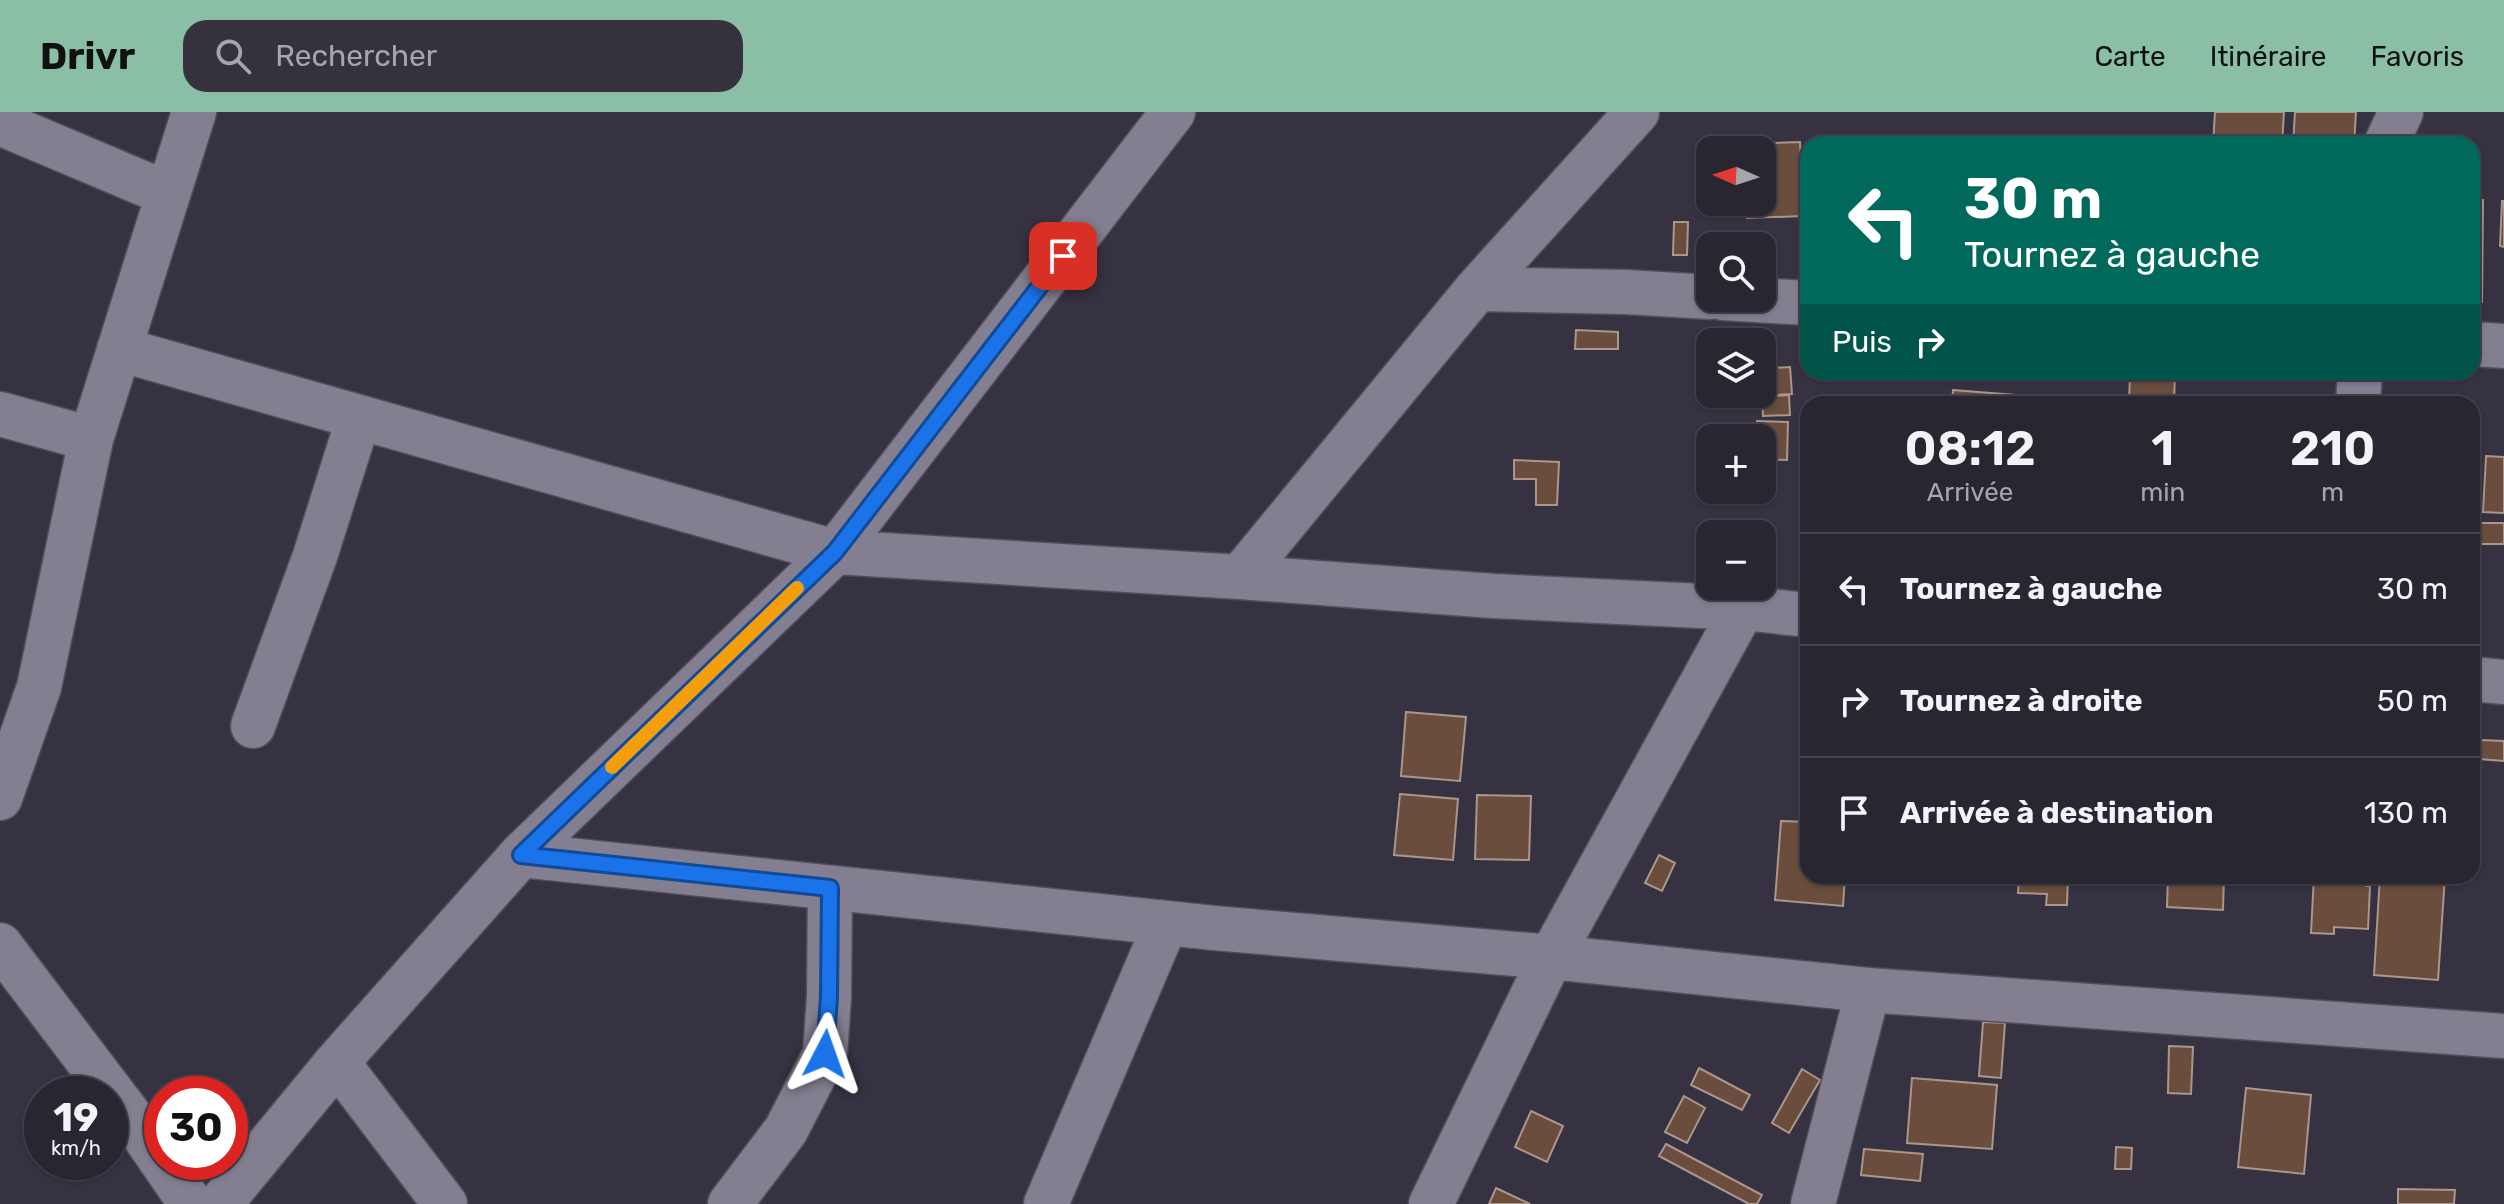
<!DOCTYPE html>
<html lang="fr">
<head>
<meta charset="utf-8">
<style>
  body { margin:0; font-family:Rubik,sans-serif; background:#35323e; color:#f1f3f6; height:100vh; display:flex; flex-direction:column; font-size:30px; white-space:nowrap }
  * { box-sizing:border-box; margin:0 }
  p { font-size:26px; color:#a5a5ac }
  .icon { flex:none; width:44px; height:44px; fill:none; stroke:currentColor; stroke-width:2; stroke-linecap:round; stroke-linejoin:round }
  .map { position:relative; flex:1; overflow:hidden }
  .panel { position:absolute; left:1800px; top:284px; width:680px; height:488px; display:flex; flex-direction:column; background:#292632; border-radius:24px; box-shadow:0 2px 6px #0004,0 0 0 2px #45434d }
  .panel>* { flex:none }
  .hud { position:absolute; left:1800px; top:24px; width:680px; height:244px; border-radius:24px; box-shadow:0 2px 6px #0004,0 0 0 2px #45434d; background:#00695c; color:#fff; overflow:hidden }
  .needle { width:52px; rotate:273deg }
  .fabs { position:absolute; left:1696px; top:24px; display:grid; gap:16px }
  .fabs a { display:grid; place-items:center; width:80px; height:80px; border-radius:16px; background:#292632; box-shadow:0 2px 6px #0004,0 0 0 2px #45434d; font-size:40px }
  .speed { position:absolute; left:24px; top:964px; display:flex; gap:16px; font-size:40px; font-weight:700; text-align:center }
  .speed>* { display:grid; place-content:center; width:104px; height:104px; border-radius:50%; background:#292632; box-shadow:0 2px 6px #0004,0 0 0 2px #45434d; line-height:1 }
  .speed small { font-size:20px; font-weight:400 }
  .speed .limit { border:12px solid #d22; background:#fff; color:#111 }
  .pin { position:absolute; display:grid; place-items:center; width:68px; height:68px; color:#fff; margin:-34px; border-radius:16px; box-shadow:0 4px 12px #0006 }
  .me { position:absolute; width:88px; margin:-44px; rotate:4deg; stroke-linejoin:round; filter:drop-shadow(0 0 6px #0008) }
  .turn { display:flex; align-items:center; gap:28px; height:168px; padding:0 32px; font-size:36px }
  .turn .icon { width:104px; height:104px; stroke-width:2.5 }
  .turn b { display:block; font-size:56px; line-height:68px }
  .then { display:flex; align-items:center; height:76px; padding:0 32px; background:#0003; gap:16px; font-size:30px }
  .eta { display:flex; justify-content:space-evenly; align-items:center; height:136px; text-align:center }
  .eta b { font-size:48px; font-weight:600; line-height:56px }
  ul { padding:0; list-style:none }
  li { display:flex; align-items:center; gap:24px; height:112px; padding:0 32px; border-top:2px solid #45434d }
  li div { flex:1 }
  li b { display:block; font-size:30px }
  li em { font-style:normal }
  header { display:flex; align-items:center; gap:48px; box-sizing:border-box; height:112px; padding:0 40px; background:#8abfa5; color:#111 }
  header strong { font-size:38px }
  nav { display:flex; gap:44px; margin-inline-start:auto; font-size:28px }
  .search { width:560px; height:72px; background:#35323e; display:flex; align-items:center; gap:20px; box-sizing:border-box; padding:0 28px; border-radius:24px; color:#a5a5ac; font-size:30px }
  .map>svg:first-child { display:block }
</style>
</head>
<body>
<header>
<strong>Drivr</strong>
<div class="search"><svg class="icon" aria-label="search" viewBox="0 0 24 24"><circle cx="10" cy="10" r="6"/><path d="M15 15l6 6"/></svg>Rechercher</div>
<nav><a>Carte</a><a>Itinéraire</a><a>Favoris</a></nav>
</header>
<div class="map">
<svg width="2504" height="1092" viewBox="0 0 2504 1092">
  <rect width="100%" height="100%" fill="#373242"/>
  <path fill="#6b4d3d" stroke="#aa968b" stroke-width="2" d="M2215,0h69l-2,32h-69z
    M2295,0h61l-2,32h-61z
    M1800,30l3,74 -56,2 -1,-16h16v-52h-18v-6z
    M2472,88h11l-1,102h-10z
    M2502,89h2v46l-4,-1z
    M1674,110h14l-1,33h-14z
    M1576,218l42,2v17h-43z
    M1790,255l2,27 -19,1 -1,-27z
    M2130,260h45l-1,32h-45z
    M1953,278l62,5 -1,9h-62z
    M1789,283l1,20 -27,1 -1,-19z
    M1757,309l31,1 -1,38 -25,-1v-21h-5z
    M2486,344l18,1v56l-21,-1z
    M1514,348l45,2 -2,43h-21v-26h-22z
    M2478,411h26v21h-26z
    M1406,600l60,5 -6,64 -59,-5z
    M2480,628l24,1v20l-25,-2z
    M1400,682l58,5 -5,61 -59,-5z
    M1477,683l54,1 -2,64 -54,-1z
    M1781,709l27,1v54h37l-2,30 -68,-6z
    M1659,743l16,8 -13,28 -17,-8z
    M2019,764h49l-1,29h-21l1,-11 -29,-1z
    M2168,764h56l-1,34 -56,-3z
    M2314,764h52v10h4l-2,43 -34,-2v7l-23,-1z
    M2380,764h65l-7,104 -64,-5z
    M1983,910l22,1 -4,55 -22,-2z
    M2169,934l24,1 -2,47 -23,-1z
    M1699,956l51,27 -8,15 -51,-25z
    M1802,957l18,11 -31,53 -17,-10z
    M1912,966l85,7 -5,64 -85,-6z
    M2246,976l65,7 -7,79 -66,-7z
    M1684,984l21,12 -18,35 -22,-11z
    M1531,999l32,15 -16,36 -32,-15z
    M1666,1032l96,51 -5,9h-8l-90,-48z
    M2116,1035l16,1 -1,21h-16z
    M1864,1037l59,5 -3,27 -59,-6z
    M1496,1076l34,16h-41z
    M2398,1077l57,1 -1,14h-56z"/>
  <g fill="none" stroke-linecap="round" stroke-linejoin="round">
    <defs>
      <path id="street" d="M0,11l168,71
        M2386,32l15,-32
        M1477,177l149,3 84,5
        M1723,186l85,5
        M2472,232l32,2
        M119,237l716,203 405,25 253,19 250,12 65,7
        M2358,292l2,-32
        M0,302l91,25
        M1240,465l237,-288 160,-177
        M2472,567l32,3
        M253,614l62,-170 44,-139
        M0,686l39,-111 52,-248 103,-327
        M521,743l693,73 337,29 317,33 636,46
        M0,833l136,179 55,80
        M337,950l108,142
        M220,1092l117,-142 184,-207 314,-303 338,-440
        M730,1092l56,-74 39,-76 4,-57 1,-109
        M1046,1092l120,-281
        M1431,1092l120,-247 192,-349
        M1813,1092l55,-214"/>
    </defs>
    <use href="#street" stroke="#524e5c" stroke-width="47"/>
    <use href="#street" stroke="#837e90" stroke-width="44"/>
  </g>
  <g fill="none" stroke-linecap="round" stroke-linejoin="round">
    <defs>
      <path id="route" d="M825,942l4,-57 1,-109 -309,-33 314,-303 228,-296"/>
    </defs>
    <use href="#route" stroke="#114b97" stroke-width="20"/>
    <use href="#route" stroke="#1a73e8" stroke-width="14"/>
    <path stroke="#f59e0b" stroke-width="14" d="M612,655l185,-179"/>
  </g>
</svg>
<div class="fabs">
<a><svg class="needle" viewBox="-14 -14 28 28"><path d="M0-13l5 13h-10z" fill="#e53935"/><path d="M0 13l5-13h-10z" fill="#a5a5ac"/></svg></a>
<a><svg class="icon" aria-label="search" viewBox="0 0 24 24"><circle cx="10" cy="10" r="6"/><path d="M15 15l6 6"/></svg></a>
<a><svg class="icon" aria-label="layers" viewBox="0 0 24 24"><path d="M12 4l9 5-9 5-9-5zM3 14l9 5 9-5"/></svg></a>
<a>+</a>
<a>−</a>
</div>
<div class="speed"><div>19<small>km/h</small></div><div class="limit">30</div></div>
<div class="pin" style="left:1063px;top:144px;background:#d93025"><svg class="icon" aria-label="arrive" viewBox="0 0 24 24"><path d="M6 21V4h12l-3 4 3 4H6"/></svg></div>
<svg class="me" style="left:825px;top:942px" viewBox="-20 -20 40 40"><path d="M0-17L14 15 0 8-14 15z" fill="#1a73e8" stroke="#fff" stroke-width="4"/></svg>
<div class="hud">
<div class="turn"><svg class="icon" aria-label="left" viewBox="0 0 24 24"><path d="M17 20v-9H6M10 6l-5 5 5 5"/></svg><div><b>30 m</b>Tournez à gauche</div></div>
<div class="then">Puis<svg class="icon" aria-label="right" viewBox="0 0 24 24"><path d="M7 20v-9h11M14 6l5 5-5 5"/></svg></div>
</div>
<section class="panel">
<div class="eta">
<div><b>08:12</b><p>Arrivée</p></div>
<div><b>1</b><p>min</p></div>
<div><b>210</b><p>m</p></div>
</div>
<ul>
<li><svg class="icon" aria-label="left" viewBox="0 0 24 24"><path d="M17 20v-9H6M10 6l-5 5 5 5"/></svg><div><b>Tournez à gauche</b></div><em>30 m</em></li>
<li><svg class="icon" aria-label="right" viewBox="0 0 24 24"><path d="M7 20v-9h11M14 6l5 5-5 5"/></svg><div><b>Tournez à droite</b></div><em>50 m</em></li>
<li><svg class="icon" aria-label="arrive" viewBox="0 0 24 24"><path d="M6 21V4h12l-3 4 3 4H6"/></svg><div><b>Arrivée à destination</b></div><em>130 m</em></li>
</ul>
</section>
</div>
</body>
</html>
